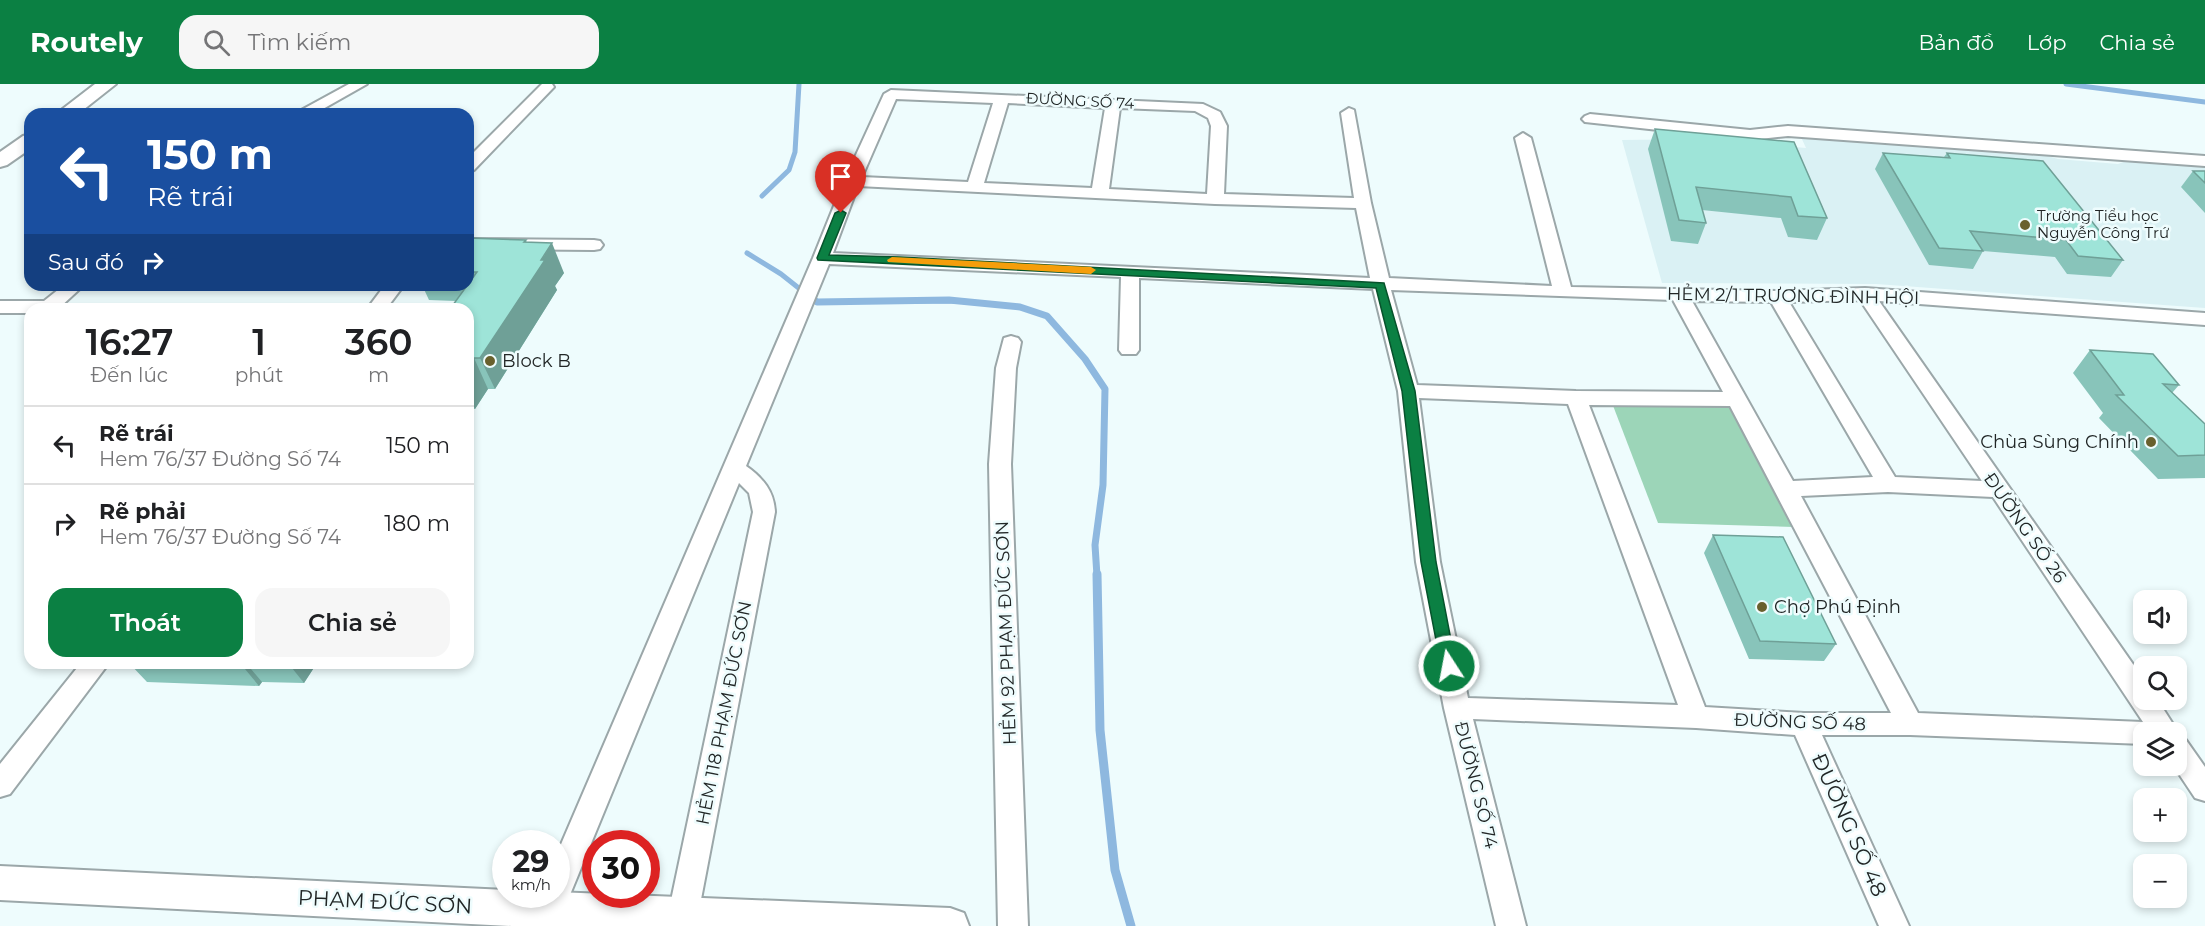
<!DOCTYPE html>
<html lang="vi">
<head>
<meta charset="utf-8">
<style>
  body { margin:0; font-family:Montserrat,sans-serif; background:#f6f6f6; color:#202124; height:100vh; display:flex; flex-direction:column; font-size:22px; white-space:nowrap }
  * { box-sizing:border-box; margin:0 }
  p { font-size:20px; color:#757577 }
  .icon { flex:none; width:33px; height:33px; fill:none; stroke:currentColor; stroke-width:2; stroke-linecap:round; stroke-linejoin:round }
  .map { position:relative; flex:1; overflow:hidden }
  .panel { position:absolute; left:24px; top:219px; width:450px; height:366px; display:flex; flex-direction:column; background:#fff; border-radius:18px; box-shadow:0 3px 9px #0003 }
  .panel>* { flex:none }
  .top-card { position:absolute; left:24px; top:24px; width:450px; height:183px; border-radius:18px; box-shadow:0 3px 9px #0003; background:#1a4fa0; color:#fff; overflow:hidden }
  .controls { position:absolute; left:2133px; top:506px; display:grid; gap:12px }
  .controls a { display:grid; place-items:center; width:54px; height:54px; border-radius:12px; background:#fff; box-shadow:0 3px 9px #0003; font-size:30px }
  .speed { position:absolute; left:492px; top:746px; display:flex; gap:12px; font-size:30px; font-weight:700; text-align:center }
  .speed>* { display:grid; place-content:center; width:78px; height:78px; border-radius:50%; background:#fff; box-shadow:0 3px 9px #0003; line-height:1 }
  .speed small { font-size:15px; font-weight:400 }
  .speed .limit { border:9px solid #d22; background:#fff; color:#111 }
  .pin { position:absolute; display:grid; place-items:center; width:51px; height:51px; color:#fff; margin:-62px -26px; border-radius:50% 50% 50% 0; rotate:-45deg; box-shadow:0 0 6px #0007 }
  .pin .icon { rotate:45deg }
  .me { position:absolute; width:66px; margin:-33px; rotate:349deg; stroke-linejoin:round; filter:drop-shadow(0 0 4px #0008) }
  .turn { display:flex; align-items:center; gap:21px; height:126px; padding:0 24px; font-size:27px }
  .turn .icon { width:78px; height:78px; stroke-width:2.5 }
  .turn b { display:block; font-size:42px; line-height:51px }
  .then { display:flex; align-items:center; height:57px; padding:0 24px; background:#0003; gap:12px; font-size:22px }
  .eta { display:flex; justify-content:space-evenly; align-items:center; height:102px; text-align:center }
  .eta b { font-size:36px; font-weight:600; line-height:42px }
  .cta { display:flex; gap:12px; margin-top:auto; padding:12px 24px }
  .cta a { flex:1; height:69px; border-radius:18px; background:#0b8043; color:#fff; font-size:24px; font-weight:600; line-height:69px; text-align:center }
  .cta a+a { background:#f6f6f6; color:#202124 }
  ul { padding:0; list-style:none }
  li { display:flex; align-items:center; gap:18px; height:78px; padding:0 24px; border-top:2px solid #e0e0e0 }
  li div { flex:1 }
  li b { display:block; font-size:22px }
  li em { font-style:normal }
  header { display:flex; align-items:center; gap:36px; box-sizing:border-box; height:84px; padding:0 30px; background:#0b8043; color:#fff }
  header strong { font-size:28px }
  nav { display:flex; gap:33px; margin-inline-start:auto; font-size:21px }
  .search { width:420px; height:54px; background:#f6f6f6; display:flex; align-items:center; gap:15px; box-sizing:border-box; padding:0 21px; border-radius:18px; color:#757577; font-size:22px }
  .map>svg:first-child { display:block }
</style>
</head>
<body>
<header>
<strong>Routely</strong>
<div class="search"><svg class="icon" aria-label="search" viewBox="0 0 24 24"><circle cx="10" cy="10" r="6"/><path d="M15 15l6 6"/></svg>Tìm kiếm</div>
<nav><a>Bản đồ</a><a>Lớp</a><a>Chia sẻ</a></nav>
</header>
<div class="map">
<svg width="2205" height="842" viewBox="0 0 2205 842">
  <rect width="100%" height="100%" fill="#eefcfd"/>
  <path fill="#daf1f4" d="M1801,53l233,15 24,7 60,5 11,-4 76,7v141l-329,-24 -214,-1 -40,-143 83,-1 101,9z"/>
  <path fill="#9cd5b8" d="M1612,319l121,4 61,120 -136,-4z"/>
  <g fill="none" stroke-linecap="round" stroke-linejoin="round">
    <path stroke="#8eb8df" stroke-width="5" d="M2066,0l139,18
      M762,112l27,-26 6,-18 4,-68
      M747,169l34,21 34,27
      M915,217h39"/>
    <path stroke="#8eb8df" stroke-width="7" d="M813,215l4,3 132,-2 71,7 27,9 38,43 20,30 -2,96 -8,60 2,31"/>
    <path stroke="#8eb8df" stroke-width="9" d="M1097,490l3,156 15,140 16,56"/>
    <defs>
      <path id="minor" d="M349,0h18l-53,30h-20z
        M542,0h10l2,3 -80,83 -6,2v-14z
        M891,6l312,14 17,8 7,14 -3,68 130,4 -13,-85 8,-5 5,2 17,93 18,75 163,8 -37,-148 8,-5 8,5 40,149 206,4 88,-3 340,25v12l-326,-24 265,379v19h13l21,33 -2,4v-4h-32v12l-234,-9h-88l87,191h-30l-84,-191 -99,-7 -223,-9 53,207h-30l-52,-218 -28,-146 -18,-171 -25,-102 -234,-11v72l-3,4h-14l-3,-4 2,-73 -292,-13 -83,202c17,12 28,25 29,46l-77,403 -4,10h-22l-4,-10 85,-403 -4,-19 -10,-10 -172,419 -11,4 -11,-4 -3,-8h14v-38l257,-598 31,-77 40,-87zM896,15l97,4 -25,79 -106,-5zM1008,19l97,5 -13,80 -108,-5zM1120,24l75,3 13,7 3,8 -4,68 -98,-5zM858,102l357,18 141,4 14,70 -537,-25zM1391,206l282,10 50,92 -147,-1 -159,-6zM1860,216l122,181 -87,-4 -106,-175zM1692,217l79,1 102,175 -80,4zM1419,314l149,6 110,301 -210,-7 -28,-136zM1589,321l141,1 161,307h-87l-99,-6zM1888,408l105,5 150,225 -225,-9 -117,-217z
        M1590,30l160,16 38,-4 417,30v10l-417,-30 -38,4 -165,-18 -3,-3 3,-3z
        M468,155l126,1 6,1 3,4 -3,4 -6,1 -126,-1z
        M64,201h20l-26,24h-28v4h-30v-12h44z
        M385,201h19l-18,24h-19z
        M1011,252l7,2 3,4 -5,26 -5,96 17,462h-30l-9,-462 7,-96 8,-30z
        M81,579h28l-99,131 -10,3v-33z
        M2176,653l10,3 19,27v34l-10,-3 -22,-33h3z"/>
      <path id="tertiary" d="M95,0h21l-38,30h-22z
        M30,50v15l-23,16 -7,2v-15l23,-16z
        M0,782l506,24v4h50v-2l394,16 14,5 5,13h-457l-512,-26z"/>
    </defs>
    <use href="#minor" stroke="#9ba7a9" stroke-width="4"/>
    <use href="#tertiary" stroke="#9ba7a9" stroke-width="4"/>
    <use href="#minor" fill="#fff" fill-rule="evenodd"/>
    <use href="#tertiary" fill="#fff" fill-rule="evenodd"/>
  </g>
  <path fill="#88c4ba" d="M1655,45l139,13 33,76 -10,22 -29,-3 -7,-19 -79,-8 4,13 -8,21 -27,-3 -23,-92z
    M1883,69l61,4 3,-4 176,107 -12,17 -44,-3 -12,-17 -72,-6 -10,18 -44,-4 -54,-96z
    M2193,87h12v42l-24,-26z
    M468,154l58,2 1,3 37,30 -9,13 2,4 -62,99h-7l-13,20h-7v-100l-12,-8 -27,-1 -7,-15h46z
    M2090,266l89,35 -7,8 33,31v54l-47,1 -59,-61 4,-5 -30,-40z
    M1713,451l123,109 -12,17 -75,-2 -45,-106z
    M129,579h188l-13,20 -42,-1 -3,4 -112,-4z"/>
  <path fill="#6fa097" d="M552,159l12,30 -9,13 2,4 -62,99 -15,-31z
    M474,274l14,31 -13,20 -7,-15v-27z
    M240,579h6l16,19 -3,4z
    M288,579h29l-13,20z"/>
  <path fill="#9ee4d8" stroke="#6fa097" stroke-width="1.5" d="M1655,45l139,13 33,76 -29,-2 -7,-19 -95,-10 10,36 -27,-3z
    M1883,69l67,5 -3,-5 96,8 80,99 -45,-4 -12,-16 -96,-9 13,20 -44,-3z
    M2193,87h12v12z
    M468,154l58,2 -2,2 28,1 -11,17h4l-65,98h-6l-6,9v-58h-18l27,-37h-9z
    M2090,266l63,4 26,31 -16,-1 42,40v31l-27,1 -62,-61h8z
    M1713,451l70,2 53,107 -76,-3z"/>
  <path fill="#0b8043" stroke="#07532c" stroke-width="1.5" d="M841,126l5,3 -17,42 71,2 484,26 31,108 21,171 20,104 -2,5 -5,2 -6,-2 -2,-5 -20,-104 -19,-171 -26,-103 -558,-28 -1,-2 18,-45z"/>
  <path fill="#f59e0b" d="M892,173l199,10 5,3 -5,4 -203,-12 -1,-2z"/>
  <g fill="#69602d" stroke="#eefcfd" stroke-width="2">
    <circle cx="2025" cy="141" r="6"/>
    <circle cx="490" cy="277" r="6"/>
    <circle cx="2151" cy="358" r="6"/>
    <circle cx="1762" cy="523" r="6"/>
  </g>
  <g text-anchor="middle" stroke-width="5" stroke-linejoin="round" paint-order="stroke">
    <g font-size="15" fill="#212626" stroke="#eefcfd">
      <text transform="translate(1080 17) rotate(3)" y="5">ĐƯỜNG SỐ 74</text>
    </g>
    <g font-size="15" fill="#212626" stroke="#eefcfd" text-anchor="start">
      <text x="2037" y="137">Trường Tiểu học<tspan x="2037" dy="17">Nguyễn Công Trứ</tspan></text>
    </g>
    <g font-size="18" fill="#212626" stroke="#eefcfd">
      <text transform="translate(1793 212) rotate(1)" y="6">HẺM 2/1 TRƯƠNG ĐÌNH HỘI</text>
      <text transform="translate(2025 444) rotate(55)" y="6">ĐƯỜNG SỐ 26</text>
      <text transform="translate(1006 549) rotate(-92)" y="6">HẺM 92 PHẠM ĐỨC SƠN</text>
      <text transform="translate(724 629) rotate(-79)" y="6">HẺM 118 PHẠM ĐỨC SƠN</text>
      <text transform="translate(1800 638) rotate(2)" y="6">ĐƯỜNG SỐ 48</text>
      <text transform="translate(1476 701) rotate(76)" y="6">ĐƯỜNG SỐ 74</text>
    </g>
    <g font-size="18" fill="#212626" stroke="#eefcfd" text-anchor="start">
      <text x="502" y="283">Block B</text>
      <text x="2139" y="364" text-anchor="end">Chùa Sùng Chính</text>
      <text x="1774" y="529">Chợ Phú Định</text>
    </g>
    <g font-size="21" fill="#212626" stroke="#eefcfd">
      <text transform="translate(1849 741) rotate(66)" y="7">ĐƯỜNG SỐ 48</text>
      <text transform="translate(385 818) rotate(3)" y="7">PHẠM ĐỨC SƠN</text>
    </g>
  </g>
</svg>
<div class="controls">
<a><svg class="icon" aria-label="sound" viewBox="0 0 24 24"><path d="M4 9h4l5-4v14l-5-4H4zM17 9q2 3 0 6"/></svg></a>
<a><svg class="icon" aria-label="search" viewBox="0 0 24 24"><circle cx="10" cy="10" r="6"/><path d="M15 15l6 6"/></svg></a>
<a><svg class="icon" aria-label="layers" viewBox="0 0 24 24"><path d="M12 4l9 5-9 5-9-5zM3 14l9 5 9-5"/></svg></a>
<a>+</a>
<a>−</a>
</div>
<div class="speed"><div>29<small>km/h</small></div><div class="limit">30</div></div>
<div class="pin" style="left:841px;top:129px;background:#d93025"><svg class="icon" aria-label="arrive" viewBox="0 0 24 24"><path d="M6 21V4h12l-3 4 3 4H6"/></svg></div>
<svg class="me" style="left:1449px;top:582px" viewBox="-20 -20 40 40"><circle r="17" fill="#0b8043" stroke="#fff" stroke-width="3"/><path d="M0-11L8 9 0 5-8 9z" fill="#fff"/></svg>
<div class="top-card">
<div class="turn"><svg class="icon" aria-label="left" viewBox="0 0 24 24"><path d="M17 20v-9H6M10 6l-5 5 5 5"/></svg><div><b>150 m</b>Rẽ trái</div></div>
<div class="then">Sau đó<svg class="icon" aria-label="right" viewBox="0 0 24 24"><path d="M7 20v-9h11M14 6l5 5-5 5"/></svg></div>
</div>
<section class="panel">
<div class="eta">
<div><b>16:27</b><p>Đến lúc</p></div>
<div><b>1</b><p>phút</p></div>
<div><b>360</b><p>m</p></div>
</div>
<ul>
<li><svg class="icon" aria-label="left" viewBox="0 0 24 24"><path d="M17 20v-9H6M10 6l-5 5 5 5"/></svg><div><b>Rẽ trái</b><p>Hem 76/37 Đường Số 74</p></div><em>150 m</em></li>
<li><svg class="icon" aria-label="right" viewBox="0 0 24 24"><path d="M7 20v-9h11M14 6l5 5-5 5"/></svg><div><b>Rẽ phải</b><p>Hem 76/37 Đường Số 74</p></div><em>180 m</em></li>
</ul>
<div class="cta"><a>Thoát</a><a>Chia sẻ</a></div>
</section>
</div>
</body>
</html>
